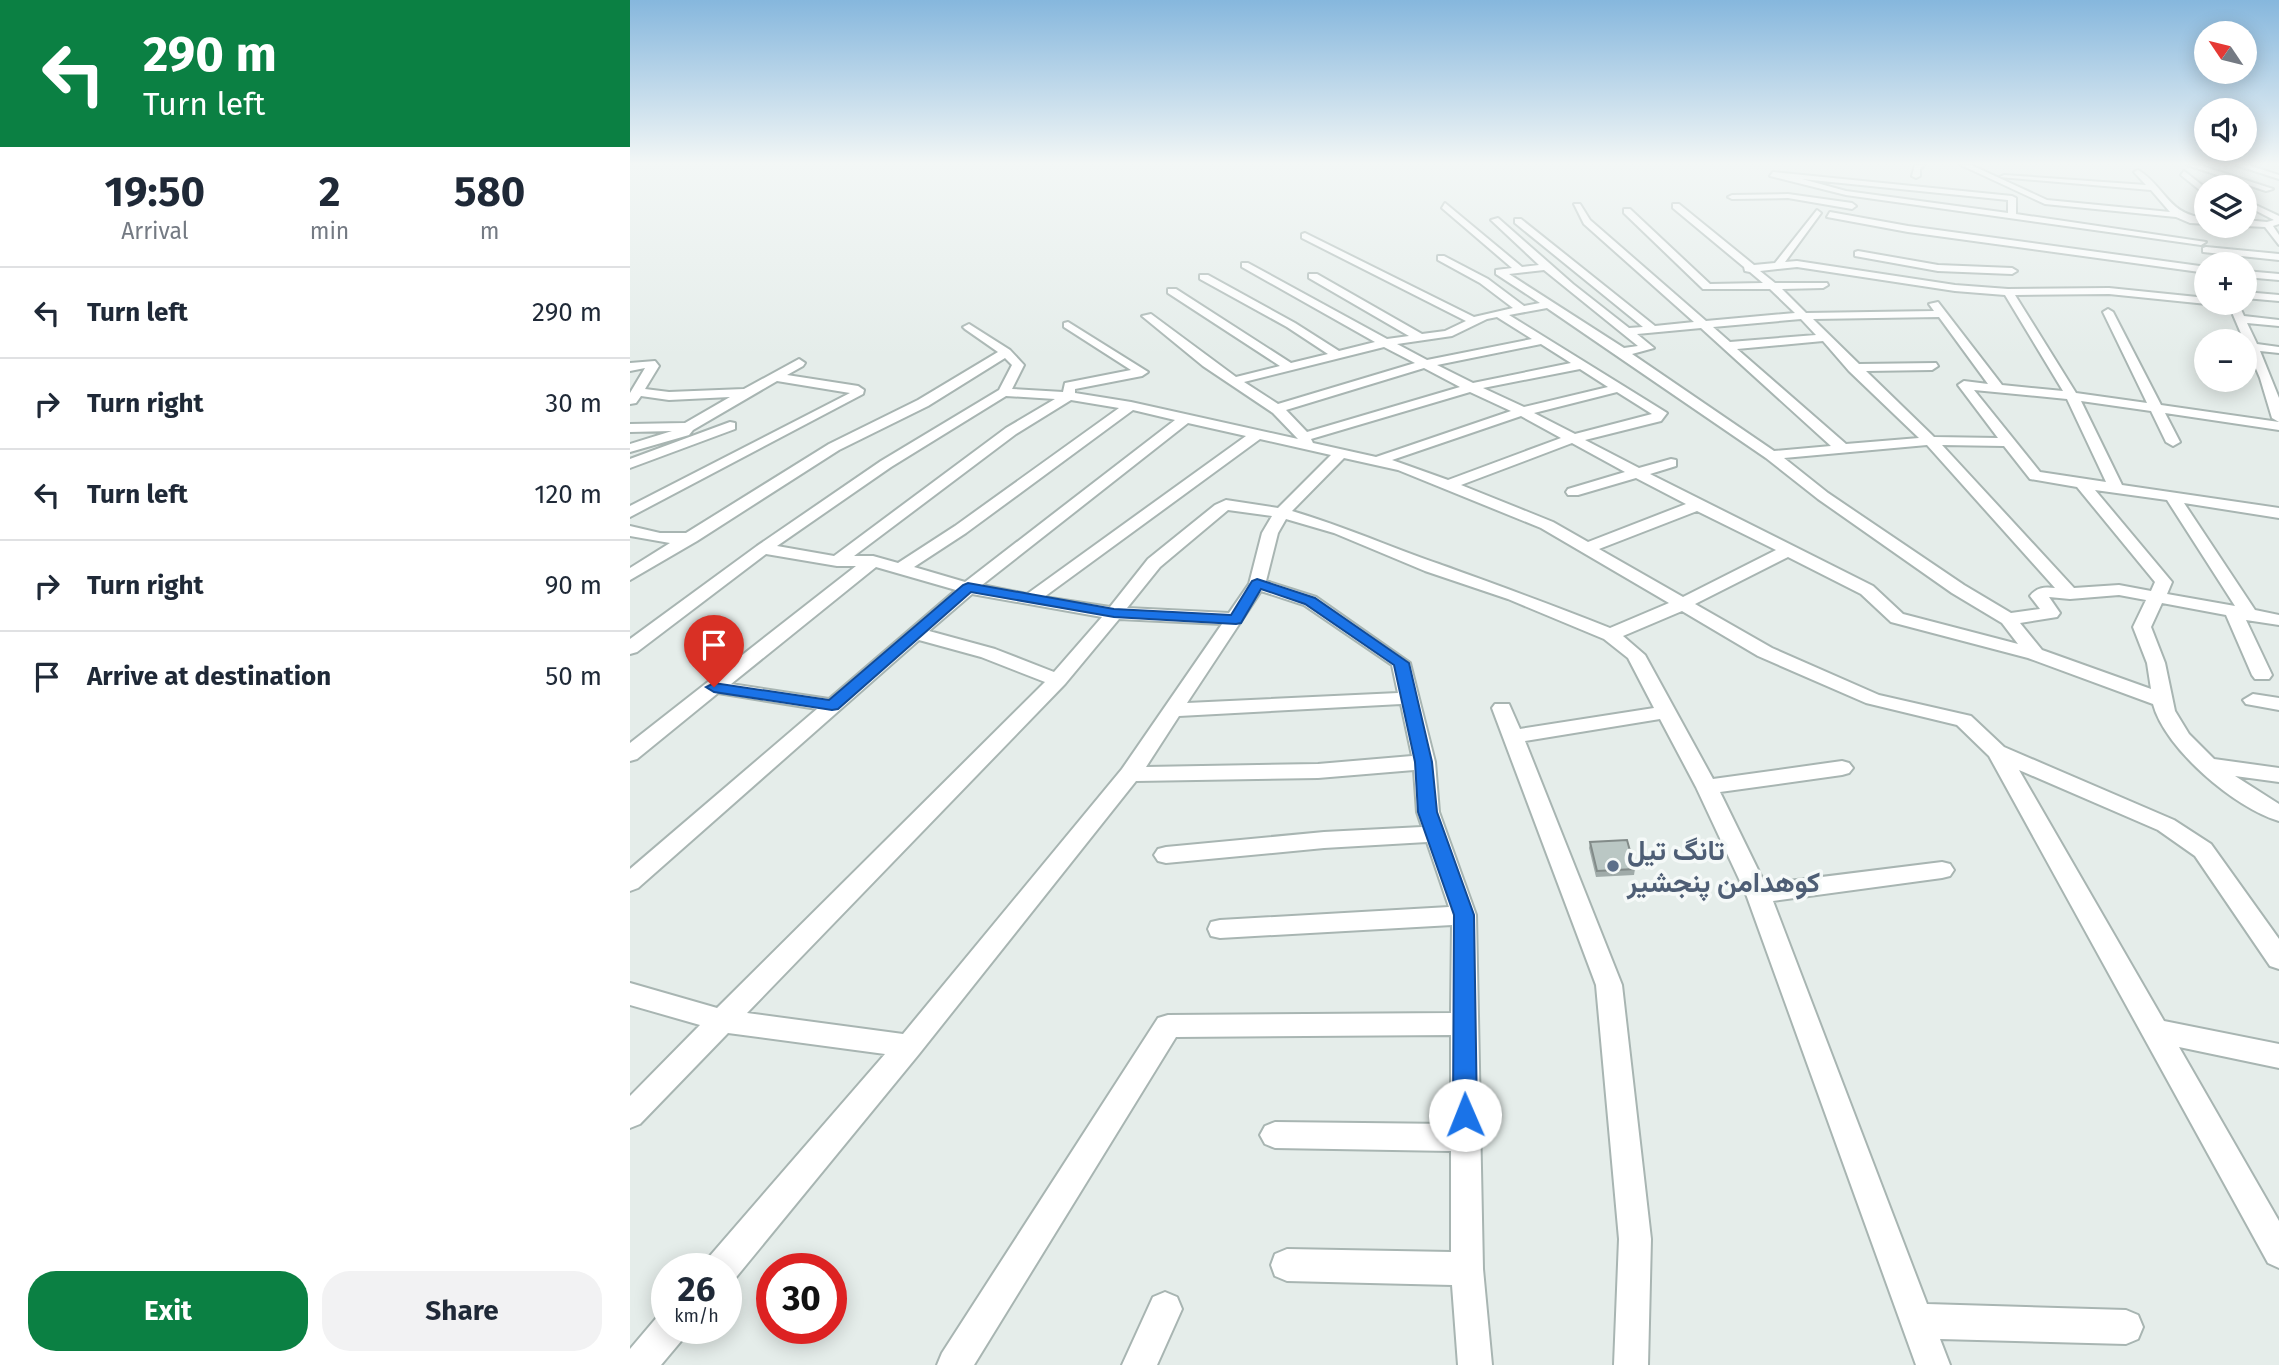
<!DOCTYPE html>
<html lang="en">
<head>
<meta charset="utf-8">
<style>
  body { margin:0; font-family:"Fira Sans",Vazirmatn,sans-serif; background:#f2f2f3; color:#1f2937; height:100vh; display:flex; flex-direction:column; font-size:26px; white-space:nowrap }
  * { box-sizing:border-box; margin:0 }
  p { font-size:23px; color:#747a83 }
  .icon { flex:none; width:38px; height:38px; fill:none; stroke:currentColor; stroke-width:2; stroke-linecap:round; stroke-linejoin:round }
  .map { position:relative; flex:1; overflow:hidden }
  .side { display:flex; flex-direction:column; background:#fff; width:630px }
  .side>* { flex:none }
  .hud { background:#0b8043; color:#fff; overflow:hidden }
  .needle { width:46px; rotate:305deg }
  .buttons { position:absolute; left:1564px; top:21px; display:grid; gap:14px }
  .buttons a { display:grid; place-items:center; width:63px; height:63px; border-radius:50%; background:#fff; box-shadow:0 4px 18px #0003; font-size:35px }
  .speed { position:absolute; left:21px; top:1253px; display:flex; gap:14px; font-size:35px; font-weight:700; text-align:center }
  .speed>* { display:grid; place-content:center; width:91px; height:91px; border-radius:50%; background:#fff; box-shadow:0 4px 18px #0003; line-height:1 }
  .speed small { font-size:18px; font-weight:400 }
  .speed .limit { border:10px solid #d22; background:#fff; color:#111 }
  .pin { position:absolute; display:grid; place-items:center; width:60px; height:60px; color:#fff; margin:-72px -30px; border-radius:50% 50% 50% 0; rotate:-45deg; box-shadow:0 0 7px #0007 }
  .pin .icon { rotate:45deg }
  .me { position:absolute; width:77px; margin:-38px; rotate:359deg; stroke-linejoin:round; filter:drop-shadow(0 0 5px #0008) }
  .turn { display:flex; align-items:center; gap:24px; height:147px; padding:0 28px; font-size:32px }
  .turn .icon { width:91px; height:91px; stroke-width:2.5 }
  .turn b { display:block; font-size:49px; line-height:60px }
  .eta { display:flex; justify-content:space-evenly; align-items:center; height:119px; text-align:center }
  .eta b { font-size:42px; font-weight:700; line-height:49px }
  .cta { display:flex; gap:14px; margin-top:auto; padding:14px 28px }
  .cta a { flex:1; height:80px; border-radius:28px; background:#0b8043; color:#fff; font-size:28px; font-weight:700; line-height:80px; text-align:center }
  .cta a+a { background:#f2f2f3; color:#1f2937 }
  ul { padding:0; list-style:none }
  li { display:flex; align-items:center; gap:21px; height:91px; padding:0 28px; border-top:2px solid #e0e1e3 }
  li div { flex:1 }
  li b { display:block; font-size:26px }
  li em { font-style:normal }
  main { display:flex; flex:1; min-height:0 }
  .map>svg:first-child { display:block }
</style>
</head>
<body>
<main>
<section class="side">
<div class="hud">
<div class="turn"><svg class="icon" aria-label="left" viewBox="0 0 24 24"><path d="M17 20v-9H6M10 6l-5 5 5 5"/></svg><div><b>290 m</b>Turn left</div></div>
</div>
<div class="eta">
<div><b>19:50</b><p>Arrival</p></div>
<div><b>2</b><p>min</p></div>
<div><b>580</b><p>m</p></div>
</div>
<ul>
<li><svg class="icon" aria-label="left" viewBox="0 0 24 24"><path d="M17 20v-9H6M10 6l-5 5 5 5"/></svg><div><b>Turn left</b></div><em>290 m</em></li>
<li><svg class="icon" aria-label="right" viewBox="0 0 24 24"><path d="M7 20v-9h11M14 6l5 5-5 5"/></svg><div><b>Turn right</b></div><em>30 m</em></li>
<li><svg class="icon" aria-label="left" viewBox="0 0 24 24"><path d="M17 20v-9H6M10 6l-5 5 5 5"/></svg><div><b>Turn left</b></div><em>120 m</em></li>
<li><svg class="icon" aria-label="right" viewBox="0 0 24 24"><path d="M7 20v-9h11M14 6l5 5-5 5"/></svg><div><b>Turn right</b></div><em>90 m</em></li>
<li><svg class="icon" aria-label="arrive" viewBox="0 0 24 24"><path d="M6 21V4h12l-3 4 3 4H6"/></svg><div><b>Arrive at destination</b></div><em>50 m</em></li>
</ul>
<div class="cta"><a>Exit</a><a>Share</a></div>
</section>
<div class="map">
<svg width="1649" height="1365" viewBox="0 0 1649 1365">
  <rect width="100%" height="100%" fill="#e5edea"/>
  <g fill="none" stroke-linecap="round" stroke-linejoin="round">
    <defs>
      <path id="street" d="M1285,165h9l-4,4v7l-4,2 -4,-2z
        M1331,165h10l76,35 123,12 -19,-22 -151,-13 4,-2 142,10 -12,-13 4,-2c28,17 30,46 69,48v6l-17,-1 -14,-6 -131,-13z
        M1557,165h12l74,24 -7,2z
        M1606,165h12l31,10v4z
        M1554,171l23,18v7l-26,-21z
        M1143,172l239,24 4,2v16l190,28 -5,3 -355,-50 -76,-19zM1172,179l206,21v13l-162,-22z
        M1158,194l64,9 4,3 -4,3 -64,-11 -56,1 -4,-2 4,-2z
        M1615,200l34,16v8l-6,2 6,9v10l-14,-18 -20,-1v-6l22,2 7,-2 -29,-15z
        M815,203l77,64 17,-2 -48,-45 7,-2 75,66 56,44 14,-1 -128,-104v-4h6l134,107 39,-4 -110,-98 -10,-20h6l10,16 116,101 89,-8 -25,-24h-67l-79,-76v-4h6l80,75 53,-1 -13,-11 -5,-1 -1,-4 -71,-59v-4h6l75,61 21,-2 42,-53 4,3 -36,49 12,-1 158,24 53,4 101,-1 98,10v5h4l-4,1 -98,-10 -94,1 61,98 71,10 -44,-91 5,-3 5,3 48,93 118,17v8l-114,-17 15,29 -7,4 -7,-4 -15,-31 -70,-10 41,84 157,23v10l-95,-15 71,107 24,5v10l-33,-5 26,55 -3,4h-14l-3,-4 -26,-60 -64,-12 -11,24 14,36 10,48 14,23 25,25 65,9v14l-44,-6 44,28v17c-44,-13 -114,-72 -126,-117l-125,-46 -137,-36 -30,-28 -73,-37 -93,47 77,44 107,47 92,21 33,31 170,73 37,24 68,95v30l-9,-3 -75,-110 -37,-26 -139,-60 145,251 115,23v24l-100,-21 100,174v47l-11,-5 -279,-507 -32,-31 -91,-22 -108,-47 -76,-45 -59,25 22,19 68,124 129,-18 7,2 4,5 -4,5 -7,2 -122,17 45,92 177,-22 8,2 4,6 -4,6 -8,2 -169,23 154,403 199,6 12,5 5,12 -5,12 -12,5 -186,-5 10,26h-34l-170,-471 -50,-107 -36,-68 -135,22 97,244 29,254 -3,126h-34l5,-126 -23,-254 -104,-277 3,-4h14l11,25 134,-21 -26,-50 -24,-19 -96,-40 -83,-28 -91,-38 -48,-14 -8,14 -12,48 50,16 94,66 25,99 4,50 37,103 7,354 9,96h-34l-6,-80 -165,-4 -12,-5 -4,-11 4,-11 12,-5 164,3v-101l-176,-3 -10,-4 -5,-9 5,-9 10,-4 176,2v-89l-275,2 -202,328h-37l5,-12 216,-335 10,-3 283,-2 1,-88 -232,13 -9,-2 -3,-7 3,-7 9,-2 229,-13 -22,-65 -103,6 -158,15 -8,-2 -4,-6 4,-6 8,-2 158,-15 98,-5 -5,-15 -3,-42 -96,8 -182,3 -217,273 -186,227 -7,2v-14h-21l4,-12 176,-203 -157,-21 -88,91 -10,4v-32l70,-71 -70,-20v-22l87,25 328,-326 -64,-25 -62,-17 -281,248 -8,3v-22l187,-160 -99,-16 -81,66 -7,2v-18l226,-177h-19l-71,-12 -129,98 -7,2v-15l127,-93 124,-85 118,-71 13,-25 -7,-7 -77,48 -89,44 -142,91 -67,39v-12l40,-25 -40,-7v-10l30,7h26l143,-89 89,-44 80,-48 -33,-23 -2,-2 6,-3 41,26 14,15 -12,24 51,3 2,-9 66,-13 -67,-43v-4l4,-1 80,50 -6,4 -67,13v4l56,9 167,37 -25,-26 -70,-47 -61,-50 9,-2 85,63 44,-11 -112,-73v-4h8l115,74 37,-9 -41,-27 -87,-48v-4h8l87,48 44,28 36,-9 -133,-75v-4h6l139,76 22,-3 -100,-58v-4h8l105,60 23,-3 21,-10 -164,-83v-4l3,-1 169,84 39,-9 -33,-25 -42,-23v-4h6l44,23 36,27 16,-3 -44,-29v-4l16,-2 -70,-60zM1167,267l158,24 50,4 58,96 -61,-6 -64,-83 -9,2 5,7 -128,2 -24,-24 41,-1 5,-3 -1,-2h-52l-15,-12zM914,270l94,76 -14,2 -115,-74zM917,308l219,150 52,41 134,94 50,30 16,21 -115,-30 -30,-28 -223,-112 26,-8v-6l-5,-1 -32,9 -54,-28 76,-19 6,-8 -158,-98zM867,317l35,22 -105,21 -30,-16 55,-8 35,-17zM1309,317l49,67 -24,-3 -6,4 40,53 -64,-1 -68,-66 66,-1 6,-4 -2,-3 -77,1 -46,-45zM1171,319l15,16 -86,7 -17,-15zM1071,328l130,118 -57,5 -142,-97 22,-6 -17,-14zM1193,341l26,30 70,67 -73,6 -109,-95zM911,344l30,19 -98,20 -36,-18zM754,347l31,16 -137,41 -34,-22zM794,368l36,19 -153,45 -21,-22zM950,369l28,18 -84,20 -41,-19zM1344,390l93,9 39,83 -66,-10zM840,392l41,19 -135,46 -63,-14 -2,-4zM987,392l35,22 -77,20 -41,-21zM376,396l49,3 -49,29 -172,128 -57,-10 114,-79zM441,400l48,8 -164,118 -57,37 -25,-7h-19l162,-122zM503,410l42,10 -210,162 -51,-15 52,-34zM891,416l40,22 -113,42 -56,-20zM558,423l58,13 -219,158 -45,-9zM630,439l71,16 -53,53 -52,-8 -11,5 -67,54 -38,48 -66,-10zM942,443l53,29 -57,17 -2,3 2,3h10l58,-17 50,26 -98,38 -35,-20 -92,-37zM1297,445l128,143c-10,-1 -18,-1 -25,8l10,13 -29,4 -47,-28 -136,-92 -44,-35zM1312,445l62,1 26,33 47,8 78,95 -4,9 -32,-6 -45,3zM714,458l54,12 143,58 128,75 -59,25c-57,-23 -113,-43 -171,-64 -49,-17 -96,-38 -147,-53zM1465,490l72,10 68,106 -68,-12 5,-12zM598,510l44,6 -10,17 -13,51 -20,29 -102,-5 33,-41zM1067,511l79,39 -93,47 -84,-48zM246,567l80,23 -127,109 -98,-15zM631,591l43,14 88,60 6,28 -211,10zM342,594l130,23 -48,55 -59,-23 -66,-18zM1489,595l27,5 -13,27 14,36 4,26 -109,-39 -22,-27 37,-6 3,-4 -11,-16 21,2zM489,619l103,5 -100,145 -219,265 -156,-21 318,-329zM771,704l11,52 -94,8 -172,3 33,-51z
        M1200,212l78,14 299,41v6l-299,-41 -81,-15z
        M1576,247l73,7v6l-76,-8v-4z
        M1228,251l80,14 74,3 5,3 -5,3 -74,-3 -83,-15v-4z
        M1615,271l34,3v6l-34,-3z
        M1615,292l34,3v6l-34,-3z
        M1598,303h10l6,13 35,4v6l-32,-3 10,21 22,3v6l-19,-2 19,47v24l-7,-4 -12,-40z
        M169,359l6,4 -2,3 -16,9 71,11 6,4 -1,4 -233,123v-11l220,-113 -73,-12 -84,49 -4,5 -59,17v-8l42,-13 -42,1v-8l55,-1 45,-26 -61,3 -28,-4 -5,7 -6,1v-11l15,-25 -15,3v-8l25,-2 4,5 -14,23 24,3 75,-3z
        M100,422l5,1v6l-105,39v-9z
        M1623,694l26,4v12l-33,-6 -3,-4z
        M535,1292l12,5 5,12 -25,56h-35l31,-68z
        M37,1312v16h20l-5,12 -21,25h-31v-16l28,-33z"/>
    </defs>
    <use href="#street" stroke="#a8b5b2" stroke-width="4"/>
    <use href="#street" fill="#fff" fill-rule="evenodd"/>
  </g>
  <path fill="#a0aba9" d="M960,842l45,27 -1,6 -38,2 -7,-29z"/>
  <path fill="#bac7c4" stroke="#828b89" stroke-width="2" d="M997,840l8,29 -38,2 -7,-29z"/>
  <linearGradient id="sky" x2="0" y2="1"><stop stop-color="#86b7dd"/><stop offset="0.46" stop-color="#f3f7f6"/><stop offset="1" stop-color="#f3f7f6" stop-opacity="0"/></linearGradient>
  <rect width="1649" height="356" fill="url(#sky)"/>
  <path fill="#1a73e8" stroke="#114b97" stroke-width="2" d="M627,579l58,19 94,65 23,99 5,50 37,103 3,200 -4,8 -8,3 -9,-3 -3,-8 1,-200 -36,-103 -3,-50 -21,-97 -89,-61 -44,-15 -20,34 -5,1 -122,-7 -143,-25 -133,117 -6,1 -118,-18 -8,-5 8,-4 115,17 134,-115 5,-2 146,26 117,6 21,-34z"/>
  <circle fill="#5c6f8a" stroke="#f5f9f8" stroke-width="2.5" cx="983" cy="866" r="7"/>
  <g text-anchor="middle" stroke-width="7" stroke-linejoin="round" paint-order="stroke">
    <g font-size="28" font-weight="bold" fill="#4e5e75" stroke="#f5f9f8" text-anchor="start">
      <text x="997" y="860">تانگ تیل<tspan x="997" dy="32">کوهدامن پنجشیر</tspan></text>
    </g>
  </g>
</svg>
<div class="buttons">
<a><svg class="needle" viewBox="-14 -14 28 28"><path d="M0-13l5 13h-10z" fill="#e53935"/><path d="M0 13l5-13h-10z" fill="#747a83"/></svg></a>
<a><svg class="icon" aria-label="sound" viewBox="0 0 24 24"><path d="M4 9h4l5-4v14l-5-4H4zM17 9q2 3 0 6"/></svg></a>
<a><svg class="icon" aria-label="layers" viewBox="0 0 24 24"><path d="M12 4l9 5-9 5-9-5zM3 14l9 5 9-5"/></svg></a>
<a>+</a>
<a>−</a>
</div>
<div class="speed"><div>26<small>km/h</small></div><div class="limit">30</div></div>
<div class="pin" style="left:84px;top:687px;background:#d93025"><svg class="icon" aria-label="arrive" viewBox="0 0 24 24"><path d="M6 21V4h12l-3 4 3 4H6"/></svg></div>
<svg class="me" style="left:835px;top:1115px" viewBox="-20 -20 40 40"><circle r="19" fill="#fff"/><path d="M0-13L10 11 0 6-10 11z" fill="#1a73e8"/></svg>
</div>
</main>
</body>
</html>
